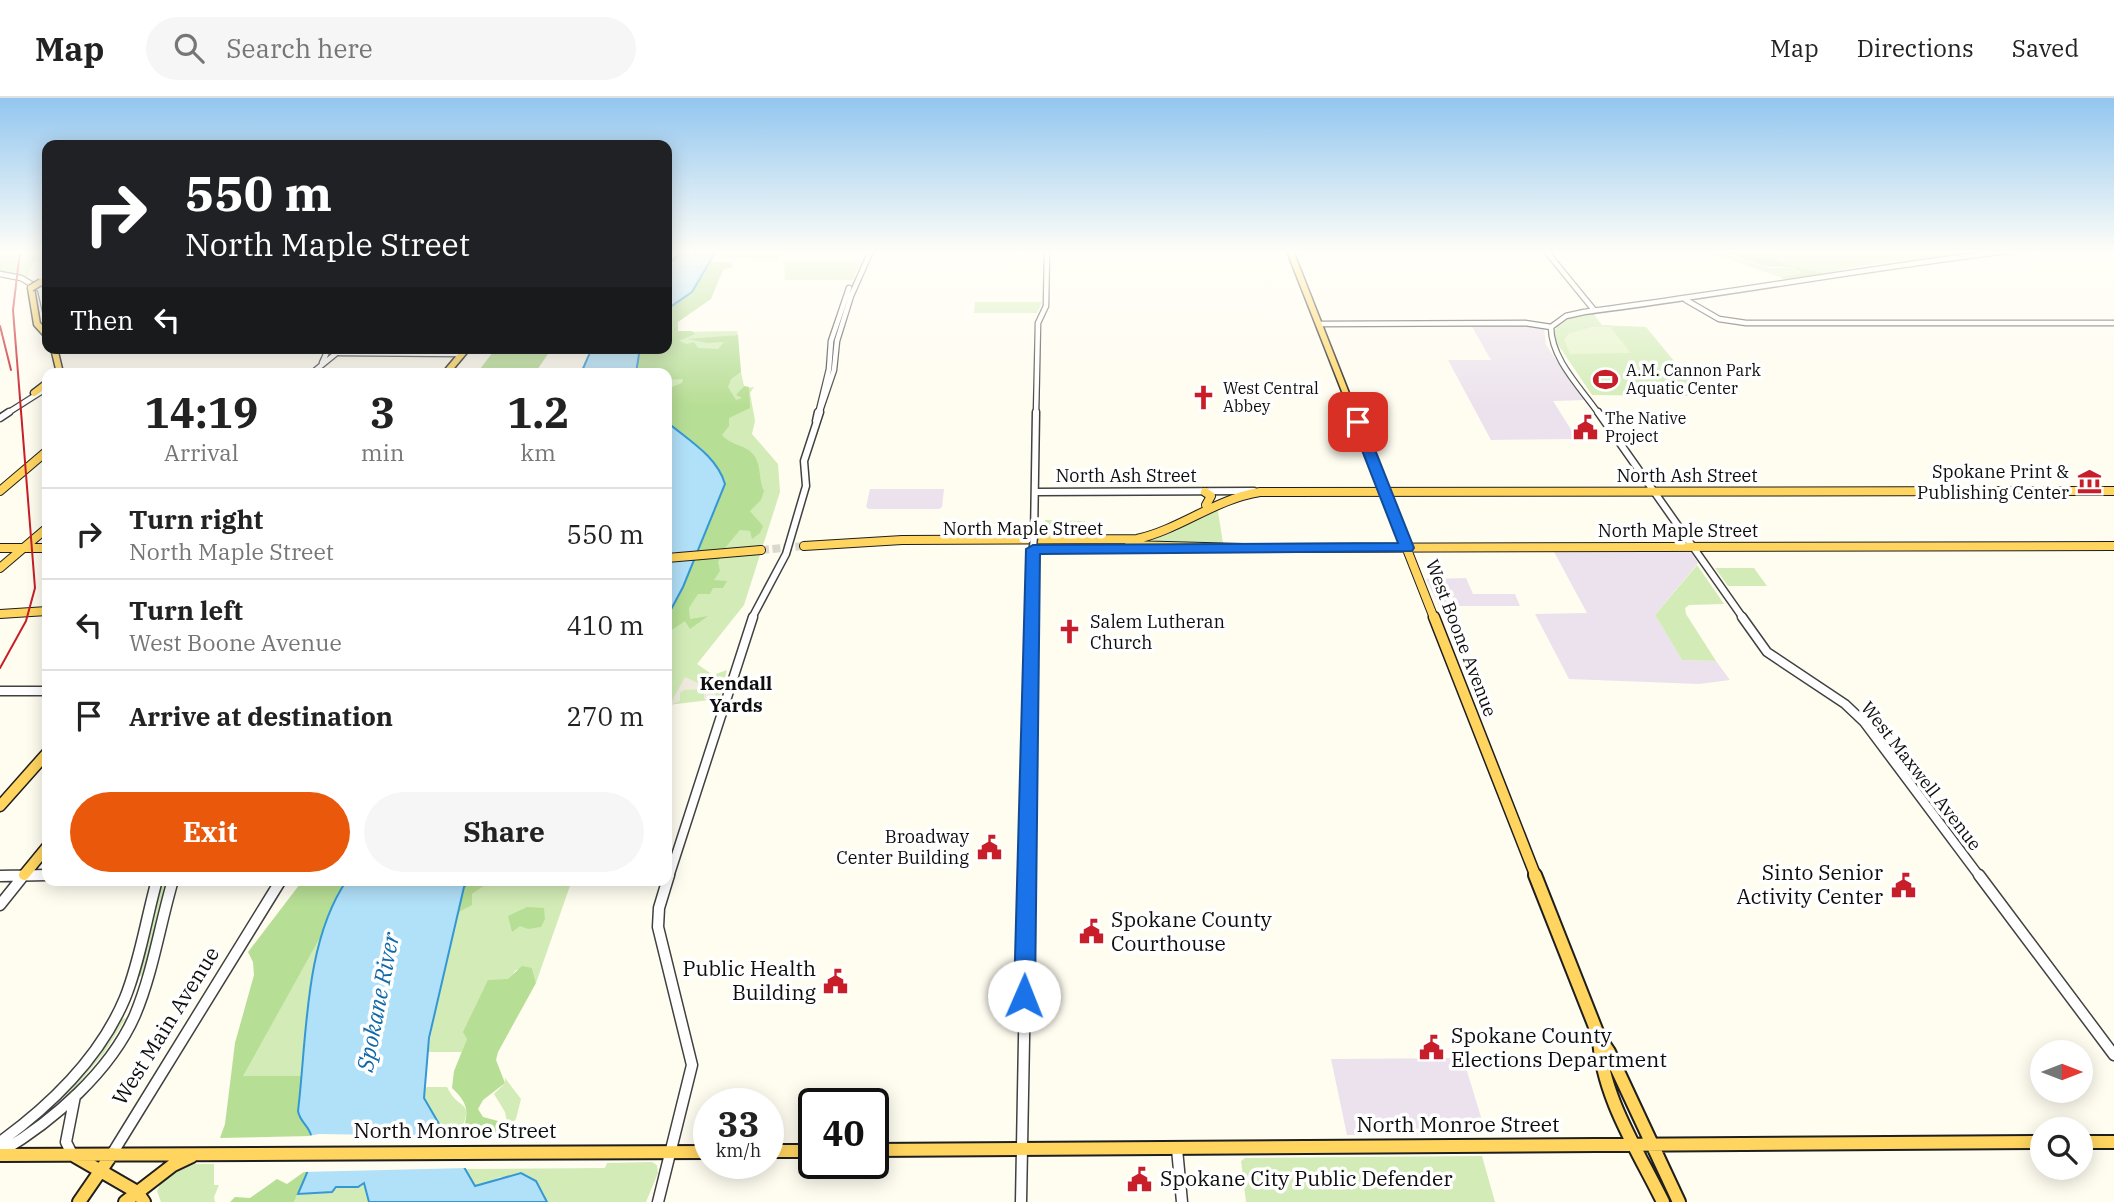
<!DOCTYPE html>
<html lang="en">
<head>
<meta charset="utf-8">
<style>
  body { margin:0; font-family:"IBM Plex Serif",serif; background:#f6f6f6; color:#222; height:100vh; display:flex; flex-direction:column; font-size:26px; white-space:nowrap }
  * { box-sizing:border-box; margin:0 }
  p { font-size:23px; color:#767676 }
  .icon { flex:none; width:38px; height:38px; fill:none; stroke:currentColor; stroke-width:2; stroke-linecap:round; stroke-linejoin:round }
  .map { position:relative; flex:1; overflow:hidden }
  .panel { position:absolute; left:42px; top:270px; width:630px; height:518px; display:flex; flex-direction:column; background:#fff; border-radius:14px; box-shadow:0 4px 18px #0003 }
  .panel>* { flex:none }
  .banner { position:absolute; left:42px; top:42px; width:630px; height:214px; border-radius:14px; box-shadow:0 4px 18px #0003; background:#202124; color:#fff; overflow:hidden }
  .needle { width:46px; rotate:90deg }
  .controls { position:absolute; left:2030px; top:942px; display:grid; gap:14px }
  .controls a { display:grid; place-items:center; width:63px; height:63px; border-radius:50%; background:#fff; box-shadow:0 4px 18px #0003; font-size:35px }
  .speed { position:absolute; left:693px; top:990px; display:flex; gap:14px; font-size:35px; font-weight:700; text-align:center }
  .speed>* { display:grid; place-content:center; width:91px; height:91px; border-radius:50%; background:#fff; box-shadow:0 4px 18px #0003; line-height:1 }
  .speed small { font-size:18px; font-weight:400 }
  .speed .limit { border:4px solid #111; border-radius:10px; background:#fff; color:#111 }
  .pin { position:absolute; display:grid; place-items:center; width:60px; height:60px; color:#fff; margin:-30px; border-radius:14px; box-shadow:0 4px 10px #0006 }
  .me { position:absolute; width:77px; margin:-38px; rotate:1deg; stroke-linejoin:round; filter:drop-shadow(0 0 5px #0008) }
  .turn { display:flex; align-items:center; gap:24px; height:147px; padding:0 28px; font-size:32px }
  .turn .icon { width:91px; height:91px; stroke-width:2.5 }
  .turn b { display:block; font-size:49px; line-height:60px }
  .then { display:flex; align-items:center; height:66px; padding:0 28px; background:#0003; gap:14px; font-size:26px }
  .eta { display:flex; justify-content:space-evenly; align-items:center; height:119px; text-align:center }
  .eta b { font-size:42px; font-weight:700; line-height:49px }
  .primary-button { display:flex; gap:14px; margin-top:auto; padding:14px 28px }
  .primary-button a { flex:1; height:80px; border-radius:42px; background:#ea580c; color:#fff; font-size:28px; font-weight:700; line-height:80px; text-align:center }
  .primary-button a+a { background:#f6f6f6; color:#222 }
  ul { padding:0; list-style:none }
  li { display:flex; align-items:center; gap:21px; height:91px; padding:0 28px; border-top:2px solid #e0e0e0 }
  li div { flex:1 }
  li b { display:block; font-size:26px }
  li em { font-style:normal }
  header { display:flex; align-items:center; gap:42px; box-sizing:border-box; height:98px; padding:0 35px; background:#fff; border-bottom:2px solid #e0e0e0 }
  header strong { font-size:33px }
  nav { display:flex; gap:38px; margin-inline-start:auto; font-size:24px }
  .search { width:490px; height:63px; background:#f6f6f6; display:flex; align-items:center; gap:18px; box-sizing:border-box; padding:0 24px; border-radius:38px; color:#767676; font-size:26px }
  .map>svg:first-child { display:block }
</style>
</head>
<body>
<header>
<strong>Map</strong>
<div class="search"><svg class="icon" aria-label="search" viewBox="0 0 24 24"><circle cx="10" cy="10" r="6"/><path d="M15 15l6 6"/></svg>Search here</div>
<nav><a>Map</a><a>Directions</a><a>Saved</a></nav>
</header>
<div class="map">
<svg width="2114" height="1104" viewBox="0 0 2114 1104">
  <rect width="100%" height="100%" fill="#fffcf0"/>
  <path fill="#ece2ed" d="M1525,226l19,4 2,17 38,55 -31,1 24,38 -86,1 -43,-80h43l-20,-35z
    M870,391h74l-2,18 -3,2h-70l-3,-2z
    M1553,452l137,1 8,12 -43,52 27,45 34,1 14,19 -31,4 -130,-5 -34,-65 52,-1z
    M1466,480l7,16h42l5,12h-81l-13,-27z
    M1463,960l18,59 -2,13 -5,3 -127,2 -16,-76z"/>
  <path fill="#d3ecb7" d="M0,153h47v8l-14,3 -5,15 -28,-5z
    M716,153h65l-4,9 -64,-3z
    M1692,153c33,0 44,8 75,16 12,3 26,-2 36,6l-23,4 -66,-23z
    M1783,153h208l-132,15 -37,8 -33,-9 -14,-7 -1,-4z
    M789,163h70l2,1 -8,18h-68l-1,-17z
    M975,204h67l-5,11h-63z
    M1592,214l10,13 44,2 57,69 -111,-1 -39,-58c3,-19 23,-21 39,-25z
    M737,233l1,4h-6l2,41 7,-4 3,14 -3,3 13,-2 -4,6 5,28 -3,13 26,30 2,28 -36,113 -47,59 16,11 14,-5 -7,26 -2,3 -50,6 -1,19v-107l54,-147 -54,-48v-49h-31l4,-25h27v-16z
    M1217,407l6,38 -77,-2 30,-10z
    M1045,422l40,1v4h13v6h-53z
    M1697,467l27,39 -35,1 -4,3 1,6 30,47 -34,-1 -27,-45z
    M1715,470h39l13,18h-39z
    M471,782h101l-36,103 -4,-15 -16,2 -49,69 -5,13h-34l15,-87 21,-78z
    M164,784l4,2 -25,91 -8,3 24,-92z
    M321,838l-6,27 -12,113h-61z
    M126,920l-22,35 -35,42 -8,2 57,-77z
    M505,980l16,21 -5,20 -5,5 -4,-2 -2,-10 -11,-18 11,-11z
    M425,989h22c14,28 28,8 12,51h-13l-22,-40z
    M1482,1058l13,46h-249l-5,-41 4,-3z
    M652,1064l5,3 1,8 -12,29h-99l-11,-21 -36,-4 -25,10 -12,-18 142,-1 2,-5z
    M195,1066h19v21h5l-5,12 1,5h-54l-4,-11c7,-16 22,-24 38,-27z
    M365,1085l4,19h-75l3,-8 35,-2 4,-5h22z"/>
  <path fill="#b7de95" d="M1720,153h65l-11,3 1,4 13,7 35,8 -33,8 -10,-4 23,-4 -8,-5 -30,-2z
    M710,164h20l3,5 -10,3 -12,29 -33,23v9h14l3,3 -16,7 7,3 8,-2 4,6 20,1 6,-7 -17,1 -20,-4 51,-4 3,37 -10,7 -3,8 8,13 6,-2 -6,-3 8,-9 5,1 1,21 -21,10v8l-7,9c8,10 21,9 30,18 10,10 6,26 12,38l-3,9 -11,11 13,15 -3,7 -8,6 -2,-8 -10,-1 -15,18 -7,14 2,9 -6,9 13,1 -4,7h-10l-3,6h-12l-9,14 1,11 18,-3 -18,13 -5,-8 -18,12v-16l16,-30 42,-104 -14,-25 -44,-36v-33l15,-6 1,-4 -16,1v-7h-31l4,-25h27v-39l25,-17z
    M496,250l54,3 -15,22h-58z
    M303,782h44l-26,56 -78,140h60l-5,35 14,25 -92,2 5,-14 10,-81 19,-68 -1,-13 -5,-10z
    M471,782h21l-20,14v11l-15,8 7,-26z
    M527,809l17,1 1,11 -4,8 -13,2 -8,-3 -8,6 -4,-16z
    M522,868l10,2 4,15 -38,69 -2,8 9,23 -22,17 -5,9 5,8 15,4 2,7 -4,5h-34c7,-21 7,-29 -10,-45l2,-17 13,-32 -4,-7 25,-52 20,-1z
    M308,1071l-14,33h-64l5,-5 15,1 27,-19 10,5z"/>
  <path fill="#e5f3c9" d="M1591,229h19l21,26 -61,1 -6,-14 4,-6z"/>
  <path fill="#f0ebde" d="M685,579l13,6h17l5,-4 -6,20h-10v-10l-20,1 -4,3v8l-11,5z"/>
  <path fill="#b1e0f9" stroke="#3498d5" stroke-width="2" d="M683,153h33l-24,41 -25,17v-44z
    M592,250h48l-4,25h-55z
    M667,324c21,18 50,34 58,62l-42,103 -16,30z
    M347,782h123l-6,7 -35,151 -5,60 51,88 46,-13 15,8 11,21h-178l-5,-19 -6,4h-22l-4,5 -34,2c7,-18 20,-39 13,-59 -3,-10 -11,-13 -13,-24 9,-73 6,-169 49,-231z"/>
  <path fill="#fffcf0" d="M319,1036l130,2 18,32 -164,4 6,-15 -1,-21z"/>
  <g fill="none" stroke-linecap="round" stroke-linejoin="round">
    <path stroke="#dbd8ce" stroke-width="8" stroke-dasharray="8 3.5" stroke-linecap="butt" d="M761,452l43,-4"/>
    <defs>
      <path id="minor-far3" d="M1546,153l48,59
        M0,176l21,4 19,11 7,30
        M1686,202l33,19 27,4h368
        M1319,226l206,-1 26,4
        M1551,229c0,32 30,61 48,87
        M1551,229l15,-11 18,-4c142,-18 282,-44 424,-61
        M339,255l122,1
        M322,265l5,-11 12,-1
        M312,275l27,-22
        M6,316l41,-26
        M818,316l11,-45 2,-28 18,-53
        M819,316l15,-44 3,-29 14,-45 20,-45
        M1036,316l2,-91 8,-17 1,-55"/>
      <path id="minor-far2" d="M1598,314l145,206
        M0,320l9,-6
        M816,323l2,-9
        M1035,394l219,-1
        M1034,439l2,-125
        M1033,451h111
        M752,520l34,-64 20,-68 -2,-25 16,-49
        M1032,520l1,-71"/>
      <path id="minor-far1" d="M1742,519l25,35 78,52 19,18 116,155
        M0,593h47
        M0,778l47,-1
        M669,779l84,-260
        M1027,779l5,-260"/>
      <path id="minor" d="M1979,777l135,180
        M0,778l47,-1
        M0,807l24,-30
        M0,1044c51,-37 100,-84 125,-144 15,-37 21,-79 32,-118
        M1177,1051l5,53
        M1,1054c52,-31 109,-80 134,-137 18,-43 25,-91 38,-135
        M72,1056l-6,-12 9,-46
        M112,1056l169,-274
        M658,1104l34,-137 -34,-138 1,-19 10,-33
        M1021,1104l6,-327"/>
      <path id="major-far3" d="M1290,153l64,163
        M31,190l6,36 10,11
        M54,250l6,25
        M446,275l21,-25
        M34,295l13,-10"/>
      <path id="major-far2" d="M1353,314l81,206
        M0,393l47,-40
        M1205,394l6,4 -5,9
        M1129,447l114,3 871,-2
        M804,448l98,-6 235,-1c44,-10 78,-40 123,-47l854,-1
        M0,450h47
        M667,460l94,-8
        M0,470l47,-40
        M0,516l47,-3"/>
      <path id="major-far1" d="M1434,519l102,260
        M0,708l47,-53
        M24,777l23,-28"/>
      <path id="major" d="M1535,777l64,162 10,15 70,150
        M1599,939c2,58 39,114 64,165
        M2081,1044h33
        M873,1052l1169,-8
        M768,1053h46
        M0,1057l709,-3
        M73,1057l64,37 7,10
        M79,1104l33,-48
        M125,1104l48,-37 19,-9"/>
    </defs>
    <use href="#minor-far3" stroke="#414141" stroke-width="7"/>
    <use href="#minor-far2" stroke="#414141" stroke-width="9"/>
    <use href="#minor-far1" stroke="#414141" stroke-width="11"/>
    <use href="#minor" stroke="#414141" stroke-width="13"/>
    <use href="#major-far3" stroke="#1f1f1f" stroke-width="9"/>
    <use href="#major-far2" stroke="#1f1f1f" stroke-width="10"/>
    <use href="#major-far1" stroke="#1f1f1f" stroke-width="13"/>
    <use href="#major" stroke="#1f1f1f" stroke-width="16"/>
    <use href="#minor-far3" stroke="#fff" stroke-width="4.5"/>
    <use href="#minor-far2" stroke="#fff" stroke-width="6"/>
    <use href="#minor-far1" stroke="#fff" stroke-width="8"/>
    <use href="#minor" stroke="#fff" stroke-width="10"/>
    <use href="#major-far3" stroke="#ffd560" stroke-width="6"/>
    <use href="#major-far2" stroke="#ffd560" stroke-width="8"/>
    <use href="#major-far1" stroke="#ffd560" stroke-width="10"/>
    <use href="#major" stroke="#ffd560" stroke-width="12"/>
    <path stroke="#c71e29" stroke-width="2" d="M0,228l11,44
      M0,570l26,-47 9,-33 -22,-278 7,-59"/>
    <defs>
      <path id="minor-bridge" d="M1033,449l1,-10"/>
      <path id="major-bridge" d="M31,190l10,-6"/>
    </defs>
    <use href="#minor-bridge" stroke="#414141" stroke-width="9" stroke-linecap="butt"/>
    <use href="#major-bridge" stroke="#1f1f1f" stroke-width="9" stroke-linecap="butt"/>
    <use href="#minor-bridge" stroke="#fff" stroke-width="6"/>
    <use href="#major-bridge" stroke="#ffd560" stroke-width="6"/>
  </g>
  <linearGradient id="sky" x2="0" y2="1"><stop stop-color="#92c6ef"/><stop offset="0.5" stop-color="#fffef8"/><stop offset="1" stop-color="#fffef8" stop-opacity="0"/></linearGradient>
  <rect width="2114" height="308" fill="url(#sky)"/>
  <path fill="#1a73e8" stroke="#114b97" stroke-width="2" d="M1358,320l6,4 50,126 -2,3 -372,3 -5,442 -3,7 -8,3 -7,-3 -3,-7 12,-447 7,-4 365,-2 -47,-121z"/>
  <defs>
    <symbol id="stadium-bare" viewBox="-9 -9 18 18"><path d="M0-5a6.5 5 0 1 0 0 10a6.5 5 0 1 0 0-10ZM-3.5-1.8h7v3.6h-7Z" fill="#c71e29" stroke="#fff" stroke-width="2.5" paint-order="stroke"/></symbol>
    <symbol id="church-bare" viewBox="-9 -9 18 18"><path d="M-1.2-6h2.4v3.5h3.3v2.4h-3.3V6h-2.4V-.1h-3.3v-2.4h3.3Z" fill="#c71e29" stroke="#fff" stroke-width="2.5" paint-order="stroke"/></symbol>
    <symbol id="civic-bare" viewBox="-9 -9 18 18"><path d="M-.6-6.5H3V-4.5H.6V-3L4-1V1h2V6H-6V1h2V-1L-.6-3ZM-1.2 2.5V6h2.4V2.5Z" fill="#c71e29" stroke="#fff" stroke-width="2.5" paint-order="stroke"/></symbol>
    <symbol id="museum-bare" viewBox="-9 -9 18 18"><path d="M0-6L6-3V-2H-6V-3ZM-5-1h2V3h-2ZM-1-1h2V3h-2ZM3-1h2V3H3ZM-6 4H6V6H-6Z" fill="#c71e29" stroke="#fff" stroke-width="2.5" paint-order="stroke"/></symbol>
  </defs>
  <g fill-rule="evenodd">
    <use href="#stadium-bare" x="1588" y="264" width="35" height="35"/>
    <use href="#church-bare" x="1186" y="282" width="35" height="35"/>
    <use href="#civic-bare" x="1568" y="312" width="35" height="35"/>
    <use href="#museum-bare" x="2072" y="366" width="35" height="35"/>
    <use href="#church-bare" x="1052" y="516" width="35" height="35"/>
    <use href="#civic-bare" x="972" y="732" width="35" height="35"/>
    <use href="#civic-bare" x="1886" y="770" width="35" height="35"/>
    <use href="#civic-bare" x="1074" y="816" width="35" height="35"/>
    <use href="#civic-bare" x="818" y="866" width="35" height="35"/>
    <use href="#civic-bare" x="1414" y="932" width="35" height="35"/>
    <use href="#civic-bare" x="1122" y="1064" width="35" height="35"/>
  </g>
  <g text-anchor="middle" stroke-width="7" stroke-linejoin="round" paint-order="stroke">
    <g font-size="16" fill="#0e0e0e" stroke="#fff" text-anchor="start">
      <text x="1626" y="278">A.M. Cannon Park<tspan x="1626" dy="18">Aquatic Center</tspan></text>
      <text x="1223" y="296">West Central<tspan x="1223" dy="18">Abbey</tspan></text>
      <text x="1605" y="326">The Native<tspan x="1605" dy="18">Project</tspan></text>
    </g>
    <g font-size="18" fill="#0e0e0e" stroke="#fff" text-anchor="end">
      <text x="2069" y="380">Spokane Print &amp;<tspan x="2069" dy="21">Publishing Center</tspan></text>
      <text x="1090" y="530" text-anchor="start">Salem Lutheran<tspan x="1090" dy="21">Church</tspan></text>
      <text x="969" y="745">Broadway<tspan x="969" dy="21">Center Building</tspan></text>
    </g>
    <g font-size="18" fill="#0e0e0e" stroke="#fff">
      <text x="1126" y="384">North Ash Street</text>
      <text x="1687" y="384">North Ash Street</text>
      <text x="1023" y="437">North Maple Street</text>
      <text x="1678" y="439">North Maple Street</text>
      <text transform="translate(1461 540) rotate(69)" y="6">West Boone Avenue</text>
      <text transform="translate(1921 678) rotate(52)" y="6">West Maxwell Avenue</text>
    </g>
    <g font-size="19" font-weight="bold" fill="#0e0e0e" stroke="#fff">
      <text x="736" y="592">Kendall<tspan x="736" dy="22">Yards</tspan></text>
    </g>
    <g font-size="21" fill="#0e0e0e" stroke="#fff" text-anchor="start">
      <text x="1883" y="782" text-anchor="end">Sinto Senior<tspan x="1883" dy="24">Activity Center</tspan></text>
      <text x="1111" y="829">Spokane County<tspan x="1111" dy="24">Courthouse</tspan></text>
      <text x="816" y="878" text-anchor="end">Public Health<tspan x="816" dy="24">Building</tspan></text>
      <text x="1451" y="945">Spokane County<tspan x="1451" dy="24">Elections Department</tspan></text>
      <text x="1160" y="1088">Spokane City Public Defender</text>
    </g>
    <g font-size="21" fill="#0e0e0e" stroke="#fff">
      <text transform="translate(166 928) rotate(-58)" y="7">West Main Avenue</text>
      <text x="1458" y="1034">North Monroe Street</text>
      <text x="455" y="1040">North Monroe Street</text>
    </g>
    <g font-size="23" font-style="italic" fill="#1068a8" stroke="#fff">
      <text transform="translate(378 904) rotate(-79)" y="8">Spokane River</text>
    </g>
  </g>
</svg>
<div class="controls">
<a><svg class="needle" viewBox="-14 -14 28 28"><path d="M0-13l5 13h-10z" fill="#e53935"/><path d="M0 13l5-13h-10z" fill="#767676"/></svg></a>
<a><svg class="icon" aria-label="search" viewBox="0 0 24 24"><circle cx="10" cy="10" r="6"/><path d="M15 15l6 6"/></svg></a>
</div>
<div class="speed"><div>33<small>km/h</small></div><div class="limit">40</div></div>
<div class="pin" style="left:1358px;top:324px;background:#d93025"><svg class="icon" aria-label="arrive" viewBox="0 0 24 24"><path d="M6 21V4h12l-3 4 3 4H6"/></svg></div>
<svg class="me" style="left:1024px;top:898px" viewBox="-20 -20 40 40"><circle r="19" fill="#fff"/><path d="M0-13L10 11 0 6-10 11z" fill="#1a73e8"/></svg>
<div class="banner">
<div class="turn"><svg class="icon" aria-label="right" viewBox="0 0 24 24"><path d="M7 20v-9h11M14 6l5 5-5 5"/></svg><div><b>550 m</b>North Maple Street</div></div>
<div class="then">Then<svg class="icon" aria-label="left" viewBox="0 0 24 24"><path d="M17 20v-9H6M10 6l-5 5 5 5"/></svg></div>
</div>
<section class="panel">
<div class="eta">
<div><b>14:19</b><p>Arrival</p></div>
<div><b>3</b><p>min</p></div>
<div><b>1.2</b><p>km</p></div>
</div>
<ul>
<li><svg class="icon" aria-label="right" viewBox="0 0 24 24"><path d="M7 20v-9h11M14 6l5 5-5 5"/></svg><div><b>Turn right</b><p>North Maple Street</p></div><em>550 m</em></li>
<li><svg class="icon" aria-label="left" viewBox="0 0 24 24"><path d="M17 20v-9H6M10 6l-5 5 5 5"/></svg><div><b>Turn left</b><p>West Boone Avenue</p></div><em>410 m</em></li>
<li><svg class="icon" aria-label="arrive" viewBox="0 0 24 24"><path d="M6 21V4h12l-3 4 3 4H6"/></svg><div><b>Arrive at destination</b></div><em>270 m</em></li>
</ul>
<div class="primary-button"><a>Exit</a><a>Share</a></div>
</section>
</div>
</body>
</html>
